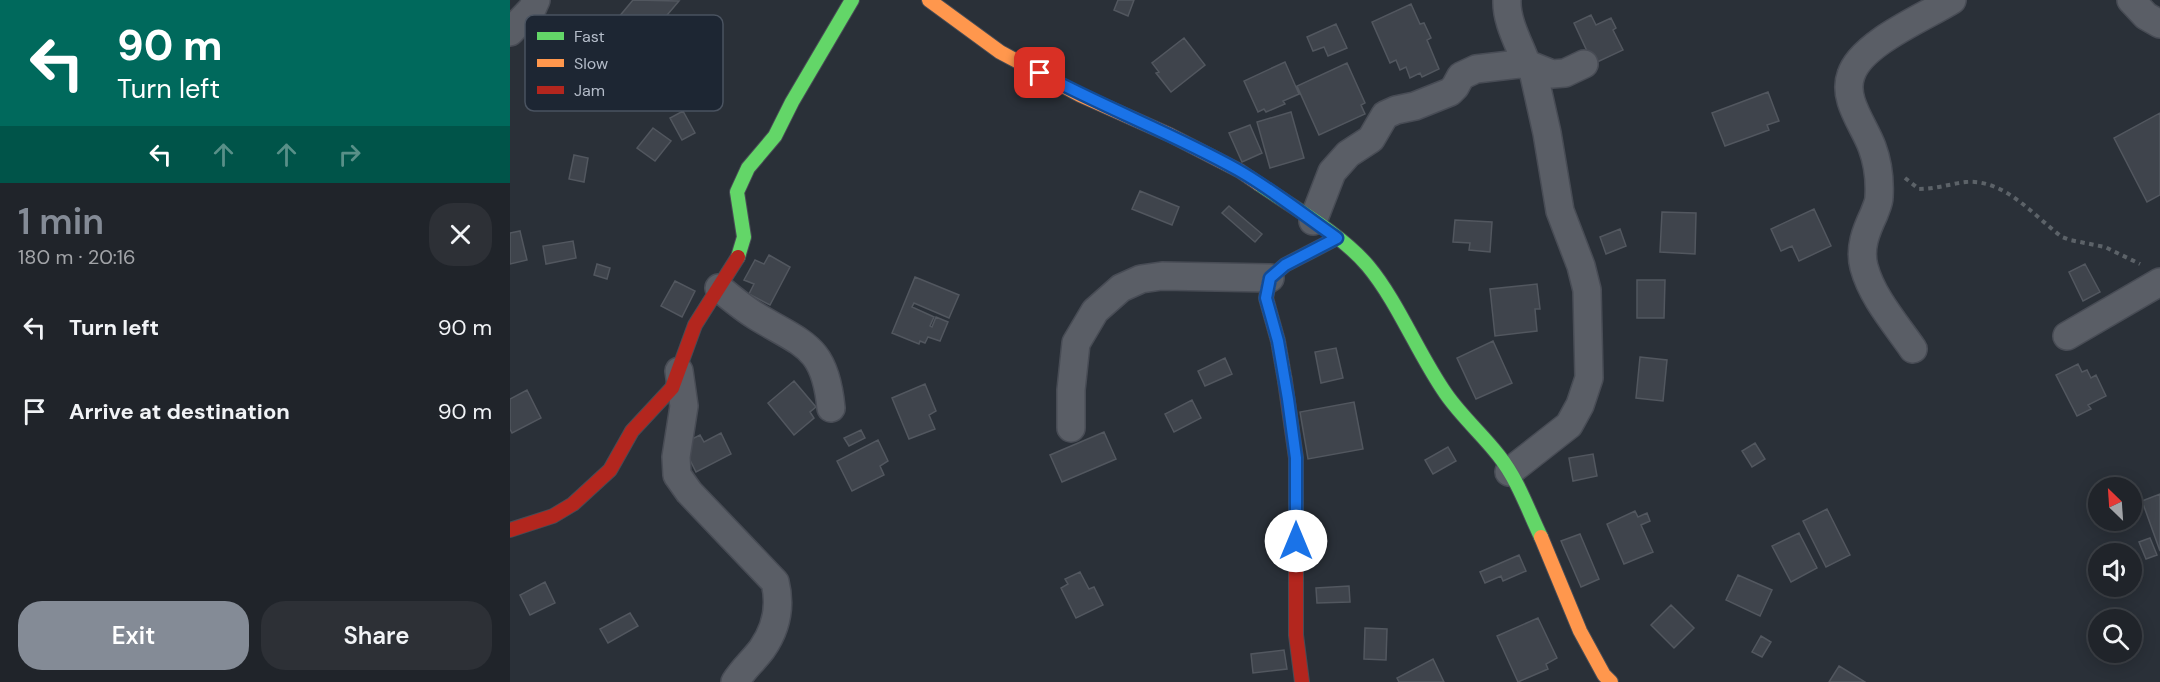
<!DOCTYPE html>
<html lang="en">
<head>
<meta charset="utf-8">
<style>
  body { margin:0; font-family:"DM Sans",sans-serif; background:#2d3036; color:#f1f3f6; height:100vh; display:flex; flex-direction:column; font-size:22px; white-space:nowrap }
  * { box-sizing:border-box; margin:0 }
  p { font-size:20px; color:#a2a4a8 }
  .icon { flex:none; width:33px; height:33px; fill:none; stroke:currentColor; stroke-width:2; stroke-linecap:round; stroke-linejoin:round }
  .map { position:relative; flex:1; overflow:hidden }
  .sheet { display:flex; flex-direction:column; background:#20242a; width:510px }
  .sheet>* { flex:none }
  .top-card { background:#00695c; color:#fff; overflow:hidden }
  .needle { width:39px; rotate:335deg }
  .tools { position:absolute; left:1578px; top:477px; display:grid; gap:12px }
  .tools a { display:grid; place-items:center; width:54px; height:54px; border-radius:50%; background:#20242a; box-shadow:0 3px 15px #0003,0 0 0 2px #3d4147; font-size:30px }
  .pin { position:absolute; display:grid; place-items:center; width:51px; height:51px; color:#fff; margin:-26px; border-radius:12px; box-shadow:0 3px 9px #0006 }
  .me { position:absolute; width:66px; margin:-33px; rotate:0deg; stroke-linejoin:round; filter:drop-shadow(0 0 4px #0008) }
  .turn { display:flex; align-items:center; gap:21px; height:126px; padding:0 18px; font-size:27px }
  .turn .icon { width:78px; height:78px; stroke-width:2.5 }
  .turn b { display:block; font-size:42px; line-height:51px }
  .lanes { display:flex; align-items:center; height:57px; padding:0 18px; background:#0003; justify-content:center; gap:30px; direction:ltr }
  .lanes .off { opacity:.35 }
  .round { display:grid; place-items:center; flex:none; width:63px; height:63px; border-radius:24px; background:#2d3036 }
  .overview { display:flex; align-items:center; justify-content:space-between; height:102px; padding:0 18px }
  h1 { font-size:36px; font-weight:600; line-height:45px; color:#848b96 }
  .primary-button { display:flex; gap:12px; margin-top:auto; padding:12px 18px }
  .primary-button a { flex:1; height:69px; border-radius:24px; background:#848b96; color:#fff; font-size:24px; font-weight:600; line-height:69px; text-align:center }
  .primary-button a+a { background:#2d3036; color:#f1f3f6 }
  ul { padding:0; list-style:none }
  li { display:flex; align-items:center; gap:18px; height:84px; padding:0 18px }
  li div { flex:1 }
  li b { display:block; font-size:22px }
  li em { font-style:normal }
  main { display:flex; flex:1; min-height:0 }
  .map>svg:first-child { display:block }
</style>
</head>
<body>
<main>
<section class="sheet">
<div class="top-card">
<div class="turn"><svg class="icon" aria-label="left" viewBox="0 0 24 24"><path d="M17 20v-9H6M10 6l-5 5 5 5"/></svg><div><b>90 m</b>Turn left</div></div>
<div class="lanes"><svg class="icon" aria-label="left" viewBox="0 0 24 24"><path d="M17 20v-9H6M10 6l-5 5 5 5"/></svg><svg class="icon off" aria-label="ahead" viewBox="0 0 24 24"><path d="M12 20V5M6 11l6-6 6 6"/></svg><svg class="icon off" aria-label="ahead" viewBox="0 0 24 24"><path d="M12 20V5M6 11l6-6 6 6"/></svg><svg class="icon off" aria-label="right" viewBox="0 0 24 24"><path d="M7 20v-9h11M14 6l5 5-5 5"/></svg></div>
</div>
<div class="overview"><div><h1>1 min</h1><p>180 m · 20:16</p></div><a class="round"><svg class="icon" aria-label="close" viewBox="0 0 24 24"><path d="M6 6l12 12M18 6L6 18"/></svg></a></div>
<ul>
<li><svg class="icon" aria-label="left" viewBox="0 0 24 24"><path d="M17 20v-9H6M10 6l-5 5 5 5"/></svg><div><b>Turn left</b></div><em>90 m</em></li>
<li><svg class="icon" aria-label="arrive" viewBox="0 0 24 24"><path d="M6 21V4h12l-3 4 3 4H6"/></svg><div><b>Arrive at destination</b></div><em>90 m</em></li>
</ul>
<div class="primary-button"><a>Exit</a><a>Share</a></div>
</section>
<div class="map">
<svg width="1650" height="682" viewBox="0 0 1650 682">
  <rect width="100%" height="100%" fill="#2a3038"/>
  <path fill="#3f444c" stroke="#52575f" stroke-width="1.5" d="M123,0l46,1 -39,46 -27,-23z
    M608,0h16l-6,16 -14,-6z
    M901,4l9,20 4,-1 7,15 -4,2 12,29 -17,8 -2,-4 -10,5 -4,-11 -6,3 -4,-10 -6,3 -18,-41z
    M1081,15l5,10 15,-7 5,10 -3,2 10,20 -30,14 -19,-41z
    M826,24l11,24 -19,8 -4,-9 -11,4 -6,-14z
    M674,38l21,27 -34,27 -15,-19 3,-1 -7,-9z
    M775,62l14,32 -16,7 2,3 -19,8 -2,-3 -6,3 -14,-31z
    M837,63l18,40 -4,2 4,9 -46,21 -22,-49z
    M1258,92l11,29 -12,4 2,5 -44,16 -13,-33z
    M173,111l12,22 -13,7 -12,-22z
    M781,112l13,46 -34,10 -13,-46z
    M1650,113v82l-13,7 -33,-64z
    M740,125l12,28 -20,9 -13,-29z
    M143,128l18,13 -16,20 -18,-13z
    M64,155l14,3 -4,24 -15,-3z
    M630,191l39,16 -7,18 -40,-16z
    M719,206l33,28 -7,8 -33,-29z
    M1304,209l17,37 -32,15 -7,-15 -11,5 -10,-22z
    M1152,212l34,1 -1,41 -35,-2z
    M945,220l37,2 -2,30 -21,-2 1,-7 -17,-1z
    M1110,229l6,17 -20,8 -6,-17z
    M10,231l7,29 -17,4v-31z
    M63,241l3,17 -30,6 -3,-18z
    M259,255l21,12 -20,38 -21,-11 5,-10 -10,-4 11,-20 9,4z
    M87,264l13,4 -3,11 -13,-4z
    M1575,264l15,28 -17,9 -14,-29z
    M405,277l44,18 -10,23 -35,-15 -2,4 22,10 -4,9 2,1 4,-10 12,5 -8,19 -12,-4 -3,6 -5,-2 -1,3 -27,-11z
    M1127,280h28l-1,38h-27z
    M165,281l20,10 -13,26 -21,-11z
    M1027,284l3,25h-5l2,22 -42,5 -5,-47z
    M983,341l19,42 -36,16 -19,-41z
    M826,348l7,30 -22,5 -6,-31z
    M1130,357l27,3 -4,41 -27,-3z
    M715,358l7,16 -27,12 -7,-15z
    M1568,364l4,8 5,-2 4,8 5,-3 10,21 -18,9 3,4 -14,7 -21,-41z
    M284,381l22,26 -6,5 4,6 -20,17 -26,-32z
    M415,384l11,27 -7,4 6,14 -26,10 -17,-41z
    M17,390l14,28 -29,15 -2,-4v-30z
    M682,400l9,18 -27,14 -9,-18z
    M844,402l9,47 -55,10 -8,-47z
    M351,430l4,8 -16,8 -5,-8z
    M594,432l12,27 -54,23 -12,-27z
    M211,433l10,21 -35,18 -14,-28 18,-9 4,7z
    M368,440l10,21 -8,5 4,9 -32,16 -15,-30z
    M1245,443l10,16 -13,8 -10,-16z
    M938,447l8,14 -23,13 -8,-14z
    M1083,454l4,22 -24,5 -4,-23z
    M1650,494v57l-18,-50z
    M1317,509l23,46 -24,12 -23,-46z
    M1125,511l3,6 9,-4 3,8 -9,4 12,27 -29,12 -17,-40z
    M1289,533l18,35 -26,14 -19,-36z
    M1070,534l19,45 -18,8 -20,-46z
    M1640,538l7,17 -11,4 -7,-17z
    M1009,555l7,16 -23,10 -2,-5 -16,7 -5,-11z
    M570,572l9,17 5,-2 9,18 -27,13 -15,-30 7,-4 -3,-5z
    M1228,575l34,15 -12,26 -34,-16z
    M35,582l10,21 -25,12 -10,-20z
    M839,586l1,16 -33,1 -1,-15z
    M1161,605l23,23 -20,20 -23,-23z
    M120,613l8,13 -30,17 -8,-14z
    M1028,618l19,40 -11,6 2,5 -30,13 -21,-46z
    M855,628l22,1 -1,31 -22,-1z
    M1251,636l10,6 -9,15 -10,-5z
    M774,650l3,19 -34,4 -2,-19z
    M923,659l11,23h-45l-2,-4z
    M1329,666l26,16h-36z"/>
  <g fill="none" stroke-linecap="round" stroke-linejoin="round">
    <defs>
      <path id="street" d="M997,0c-1,22 13,45 20,65
        M1621,0l15,16 14,8
        M0,32l22,-23 4,-9
        M803,221l19,-49 16,-18 23,-15 14,-24 11,-5 19,-4 35,-14 5,-5 6,-11 15,-7 43,-5 13,2 20,8 13,-1 19,-9
        M209,288c12,10 24,20 37,28 47,29 69,29 75,92
        M1557,336l93,-54
        M1403,349c-18,-26 -41,-52 -49,-82 -5,-19 2,-36 10,-53 2,-6 5,-11 5,-17 1,-17 -1,-34 -7,-50 -8,-22 -30,-48 -21,-72 10,-32 74,-58 101,-75
        M169,371l5,35 -8,51 1,18 12,17 86,90c6,24 1,47 -13,67 -9,12 -19,20 -27,33
        M561,428v-38l5,-47 19,-32 26,-23 20,-9 21,-3 108,2
        M999,472l60,-47 11,-20 9,-27 -2,-88 -6,-24 -21,-55 -13,-78 -15,-67"/>
      <path id="fast" d="M749,184c35,24 82,50 109,82 30,36 50,88 78,128 16,23 37,41 53,62 19,24 29,54 42,81
        M228,257l6,-20 -7,-45 11,-24 27,-32 17,-34 60,-102"/>
      <path id="slow" d="M419,0l71,52 80,43 90,40 70,36 19,13
        M775,381l-7,-40 -12,-43 4,-20 15,-13 52,-27
        M1031,537l39,94 24,44 7,7"/>
      <path id="jam" d="M775,381l11,77v177l6,47
        M0,530l43,-14 20,-12 37,-34 22,-39 40,-43 23,-63 43,-68"/>
    </defs>
    <use href="#street" stroke="#484c55" stroke-width="30"/>
    <use href="#fast" stroke="#484c55" stroke-width="16"/>
    <use href="#slow" stroke="#484c55" stroke-width="16"/>
    <use href="#jam" stroke="#484c55" stroke-width="16"/>
    <path stroke="#5c6268" stroke-width="4" stroke-dasharray="4.5 4.5" stroke-linecap="butt" d="M1395,178l14,11c16,0 31,-5 47,-7 39,-3 68,34 96,55l8,3 35,7 35,17"/>
    <use href="#street" stroke="#5a5e66" stroke-width="27"/>
    <use href="#fast" stroke="#63d668" stroke-width="14"/>
    <use href="#slow" stroke="#ff974d" stroke-width="14"/>
    <use href="#jam" stroke="#b3261e" stroke-width="14"/>
  </g>
  <g fill="none" stroke-linecap="round" stroke-linejoin="round">
    <defs>
      <path id="route" d="M530,73c65,35 134,61 198,97 35,20 67,46 99,68l-52,27 -15,13 -4,20 12,43 10,58 8,59v83"/>
    </defs>
    <use href="#route" stroke="#114b97" stroke-width="15"/>
    <use href="#route" stroke="#1a73e8" stroke-width="10"/>
  </g>
  <rect x="15" y="15" width="198" height="96" rx="9" fill="#1d2633" stroke="#4a5360" stroke-width="1.5"/>
  <rect x="27" y="32" width="27" height="8" fill="#63d668"/>
  <rect x="27" y="59" width="27" height="8" fill="#ff974d"/>
  <rect x="27" y="86" width="27" height="8" fill="#b3261e"/>
  <g font-size="16" fill="#b4bcc9">
    <text x="64" y="42">Fast</text>
    <text x="64" y="69">Slow</text>
    <text x="64" y="96">Jam</text>
  </g>
</svg>
<div class="tools">
<a><svg class="needle" viewBox="-14 -14 28 28"><path d="M0-13l5 13h-10z" fill="#e53935"/><path d="M0 13l5-13h-10z" fill="#a2a4a8"/></svg></a>
<a><svg class="icon" aria-label="sound" viewBox="0 0 24 24"><path d="M4 9h4l5-4v14l-5-4H4zM17 9q2 3 0 6"/></svg></a>
<a><svg class="icon" aria-label="search" viewBox="0 0 24 24"><circle cx="10" cy="10" r="6"/><path d="M15 15l6 6"/></svg></a>
</div>
<div class="pin" style="left:530px;top:73px;background:#d93025"><svg class="icon" aria-label="arrive" viewBox="0 0 24 24"><path d="M6 21V4h12l-3 4 3 4H6"/></svg></div>
<svg class="me" style="left:786px;top:541px" viewBox="-20 -20 40 40"><circle r="19" fill="#fff"/><path d="M0-13L10 11 0 6-10 11z" fill="#1a73e8"/></svg>
</div>
</main>
</body>
</html>
